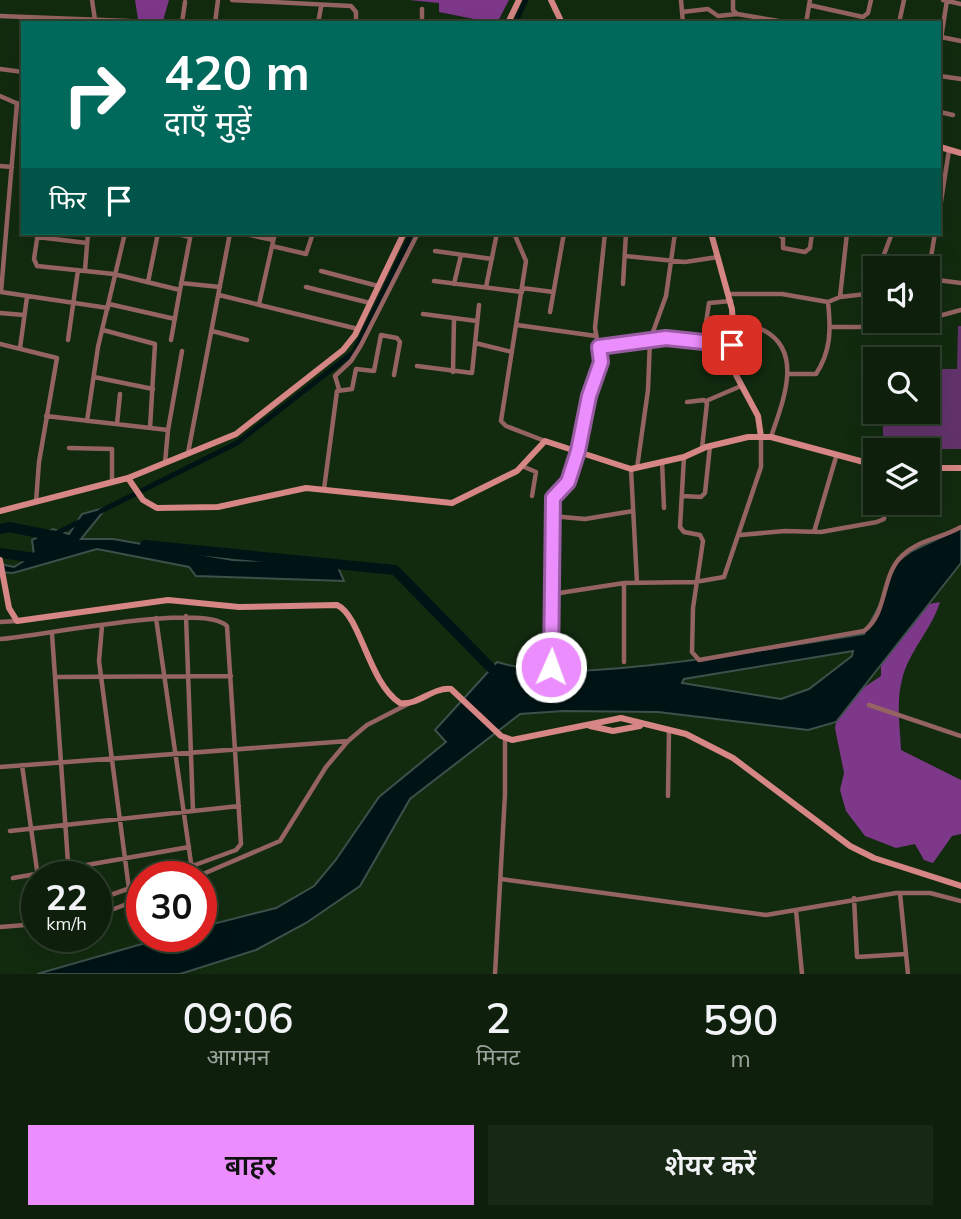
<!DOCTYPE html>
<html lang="hi">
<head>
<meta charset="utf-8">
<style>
  body { margin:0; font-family:Mulish,"Noto Sans Devanagari",sans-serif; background:#172814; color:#f1f3f6; height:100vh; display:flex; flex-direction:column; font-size:26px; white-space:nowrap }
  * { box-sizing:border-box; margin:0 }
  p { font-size:23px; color:#9ba39d }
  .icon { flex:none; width:38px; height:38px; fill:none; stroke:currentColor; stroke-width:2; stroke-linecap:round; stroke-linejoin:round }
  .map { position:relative; height:974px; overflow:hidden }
  .side { display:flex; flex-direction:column; background:#0e200b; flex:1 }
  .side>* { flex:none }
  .top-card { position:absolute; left:21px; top:21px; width:920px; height:214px; border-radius:0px; box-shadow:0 7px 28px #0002,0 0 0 2px #2e3e2c; background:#00695c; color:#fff; overflow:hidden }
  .fabs { position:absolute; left:863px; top:256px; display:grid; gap:14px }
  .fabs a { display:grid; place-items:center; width:77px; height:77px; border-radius:0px; background:#0e200b; box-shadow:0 7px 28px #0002,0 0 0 2px #2e3e2c; font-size:35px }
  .speed { position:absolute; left:21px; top:861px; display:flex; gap:14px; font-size:35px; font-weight:700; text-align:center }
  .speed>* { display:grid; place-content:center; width:91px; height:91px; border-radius:50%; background:#0e200b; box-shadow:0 7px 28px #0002,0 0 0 2px #2e3e2c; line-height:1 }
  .speed small { font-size:18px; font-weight:400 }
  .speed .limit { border:10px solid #d22; background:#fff; color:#111 }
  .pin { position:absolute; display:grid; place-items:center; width:60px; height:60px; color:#fff; margin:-30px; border-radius:14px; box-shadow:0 4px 10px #0006 }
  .me { position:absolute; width:77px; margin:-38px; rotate:2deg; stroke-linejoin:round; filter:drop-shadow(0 0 5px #0008) }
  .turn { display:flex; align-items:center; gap:24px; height:147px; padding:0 28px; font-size:32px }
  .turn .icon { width:91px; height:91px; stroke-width:2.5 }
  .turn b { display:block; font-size:49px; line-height:60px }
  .then { display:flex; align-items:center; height:66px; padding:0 28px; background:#0003; gap:14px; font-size:26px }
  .eta { display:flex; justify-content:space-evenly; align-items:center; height:119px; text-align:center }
  .eta b { font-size:42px; font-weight:600; line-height:49px }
  .cta { display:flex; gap:14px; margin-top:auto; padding:14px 28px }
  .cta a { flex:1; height:80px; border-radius:0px; background:#eb8dfc; color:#111; font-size:28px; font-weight:600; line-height:80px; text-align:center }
  .cta a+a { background:#172814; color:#f1f3f6 }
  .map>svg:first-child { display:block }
</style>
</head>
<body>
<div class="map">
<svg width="961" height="974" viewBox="0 0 961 974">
  <rect width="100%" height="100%" fill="#122b0f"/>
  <path fill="#62336b" d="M958,326h3v123h-78v-38h45v-42h29z"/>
  <path fill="#7e388a" d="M135,0h34l-6,21 -25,-2z
    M409,0h100l-12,23h-17l-1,-3 -40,-8v-9z
    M940,602c-8,27 -32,50 -38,78 -6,21 -2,49 -1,70l60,30v54l-9,2 -19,27 -9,-3 -9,-16 -19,4 -31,-12 -19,-25 -6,-21 4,-17 -9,-45 3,-16 16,-18 27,-18v-19l43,-52z"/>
  <path fill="#001415" stroke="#3d504b" stroke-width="2" fill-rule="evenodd" d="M107,507l-26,32h32l120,21 103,3 8,18 -148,-5 -7,-9 -92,-18 -84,24 -13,-1v-8l14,3 20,-12 -2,-15 21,-11 16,5 13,-20z
    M961,528v35l-125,159 -28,8 -150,-18 -95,-1 -43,3 -110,85 -50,87 -54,37 -50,27 -76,24h-143l133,-38h31v-9l75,-19 38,-22 21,-25 44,-64 67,-55 -11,-12 62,-68c49,15 104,8 155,3 71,-8 142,-20 212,-31l20,-37 10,-33 18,-13zM853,651l-1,5 -43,33 -28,10 -99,-16 2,-4z"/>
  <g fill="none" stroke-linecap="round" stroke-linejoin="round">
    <path stroke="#001415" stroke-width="5" d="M515,23l11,-23
      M101,511l136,-68 117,-91 58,-119
      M57,533l22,-11"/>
    <path stroke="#001415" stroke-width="10" d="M0,529l9,-2 45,9
      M145,545l250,25 96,98
      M0,553l35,5 5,-3"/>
    <path stroke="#956362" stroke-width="4.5" d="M92,0l3,20
      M232,0l119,6 5,6v11
      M681,0l2,23
      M733,0v10l4,4 54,9
      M943,0l18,4
      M809,5l54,12 5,-4 3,-13
      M422,9v14
      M682,12l26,-3 10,7 19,-2
      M0,16l129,5
      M182,23l3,-21
      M215,23l3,-23
      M318,23l3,-16
      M806,23l4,-23
      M899,23l5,-23
      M941,37l20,4
      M940,45l7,-45
      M0,69l23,3
      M940,76l21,3
      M0,96l23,10
      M940,112l13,3
      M0,166l12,1
      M940,208l9,-58
      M38,233l-4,26 3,7 77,8 66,16 -9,50
      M173,233l17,4
      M241,233l32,7
      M514,233l12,28 -25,160 5,5 39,15
      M777,233l6,5v10l22,4 5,-4 2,-15
      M37,237l50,6
      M272,246l34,8 7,-21
      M435,251l57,8
      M625,256l60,6 33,-5
      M883,260l47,-4
      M879,268l13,-35
      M85,270l3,-37
      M321,271l57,15
      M928,275l7,-42
      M937,280l24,3
      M434,281l88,11
      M148,282l10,-49
      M181,283l39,4
      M454,284l7,-29
      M623,284l3,-51
      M306,287l64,16
      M486,287l11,-54
      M522,288l31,4
      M180,290l11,-57
      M1,292l16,-189
      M1,292l107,16
      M729,294h53l46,8
      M868,294l7,-18
      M219,295l139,34
      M840,297l35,-4
      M109,304l66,15
      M259,304l16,-71
      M550,312l14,-79
      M0,313l24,2
      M423,314l54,7
      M928,319l33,-9
      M733,324c10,2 24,2 32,7 40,22 16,75 6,106
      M517,325l79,11
      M831,327h44l46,-7
      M103,330l52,14 -5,84
      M212,331l35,9
      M68,340l10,-70
      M703,342l6,-39 22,-2
      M475,343l37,9
      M0,344l57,14 -18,104 -3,40
      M599,347l67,-9 66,7
      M20,348l7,-51
      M417,366l55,7 7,-68
      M453,372l1,-54
      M789,374h27c15,-23 15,-44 12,-72l12,-5 7,-64
      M94,377l59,12
      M339,389l-4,-13 16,-15 10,-16 57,-112
      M706,401l35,-15
      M687,402l17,-2 3,3 -5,45
      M46,416l122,14 -3,33
      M87,421l11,-74 27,-114
      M117,424l3,-30
      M168,430l14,-79
      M69,448l43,1v33
      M188,453l42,-220
      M684,457l-4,70 4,5 16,3 3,6 -10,67 -1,44 7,8 165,-29c23,-17 17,-51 35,-72 16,-19 42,-20 62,-32
      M662,461l2,47
      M522,466l14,6 -4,24
      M637,468l11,-78 2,-50 16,-44 9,-63
      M631,469l6,114
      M324,489l13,-98 15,-2 4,-20 18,2 7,-36 16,3 3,4 -6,33
      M683,496l18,1 4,-4 5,-47
      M551,516l34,3 48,-8
      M814,532l22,-75
      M740,535l45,-4 36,1 56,-10 7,-3 2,-17
      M553,594l71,-11 71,-1 29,-5 37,-110v-30
      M186,616l7,195
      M156,618l37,259
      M0,622l17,-1
      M102,626l-3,35 30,228
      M52,634l17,243
      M0,639c41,-3 203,-37 227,-13l14,218 -5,6 -74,27
      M624,662v-79
      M551,667l2,-169 16,-20 32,-116 -6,-34 10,-95
      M55,677l176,-1
      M869,705l92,31
      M22,765l16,112
      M0,767l348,-26
      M668,796l1,-66
      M10,831l229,-25
      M196,877l84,-36 46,-74 22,-26 19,-16 41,-21
      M13,878l176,-31
      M501,879l265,36 130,-22h34l31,8
      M900,893l8,81
      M854,898l3,59 49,-3
      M96,900l46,-16
      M796,910l6,64
      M96,916l46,-18
      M0,927l37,-3
      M495,974l10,-180v-56"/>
    <path stroke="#d68684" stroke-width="6" d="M551,0l11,23
      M508,23l11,-23
      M940,147l21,6
      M711,233l21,76 4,66 22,41 3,21
      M928,468h33
      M128,478l108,-44 107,-84 12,-15 49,-102
      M0,511l128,-33 15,22 14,8 61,-1 88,-19 146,15 65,-32 28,-30 86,28 53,-12 22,-10 42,-10h23l104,28
      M0,560l9,48 8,13 151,-21 71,7 98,-2c24,11 31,77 63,98 18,3 32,-16 51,-14l50,47 11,4 109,-22 65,16 47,24 117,88 24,12 87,28
      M590,726l23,5 27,-5"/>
  </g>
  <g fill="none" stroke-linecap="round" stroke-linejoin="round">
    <defs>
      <path id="route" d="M551,667l2,-169 15,-16 10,-31 11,-55 12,-34 -2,-15 67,-9 66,7"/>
    </defs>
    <use href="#route" stroke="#995ca4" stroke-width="18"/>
    <use href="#route" stroke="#eb8dfc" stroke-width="12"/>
  </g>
</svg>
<div class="fabs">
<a><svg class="icon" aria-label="sound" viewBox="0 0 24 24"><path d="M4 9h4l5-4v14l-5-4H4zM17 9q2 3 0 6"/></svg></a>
<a><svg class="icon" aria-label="search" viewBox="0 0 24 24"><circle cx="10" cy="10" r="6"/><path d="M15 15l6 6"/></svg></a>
<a><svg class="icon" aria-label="layers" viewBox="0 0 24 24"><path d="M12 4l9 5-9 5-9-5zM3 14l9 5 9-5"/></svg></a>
</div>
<div class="speed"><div>22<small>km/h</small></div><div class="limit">30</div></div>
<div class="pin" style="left:732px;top:345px;background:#d93025"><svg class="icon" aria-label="arrive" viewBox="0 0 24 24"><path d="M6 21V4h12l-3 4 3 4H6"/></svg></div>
<svg class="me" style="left:551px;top:667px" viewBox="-20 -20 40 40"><circle r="17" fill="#eb8dfc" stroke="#fff" stroke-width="3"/><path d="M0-11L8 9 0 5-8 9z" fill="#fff"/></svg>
<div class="top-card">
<div class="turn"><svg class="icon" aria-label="right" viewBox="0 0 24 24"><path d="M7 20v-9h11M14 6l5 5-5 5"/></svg><div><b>420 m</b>दाएँ मुड़ें</div></div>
<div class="then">फिर<svg class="icon" aria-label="arrive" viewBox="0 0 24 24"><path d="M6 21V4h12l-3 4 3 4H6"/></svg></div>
</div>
</div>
<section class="side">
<div class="eta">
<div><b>09:06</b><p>आगमन</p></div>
<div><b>2</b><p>मिनट</p></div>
<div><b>590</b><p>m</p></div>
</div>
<div class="cta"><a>बाहर</a><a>शेयर करें</a></div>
</section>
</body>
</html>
